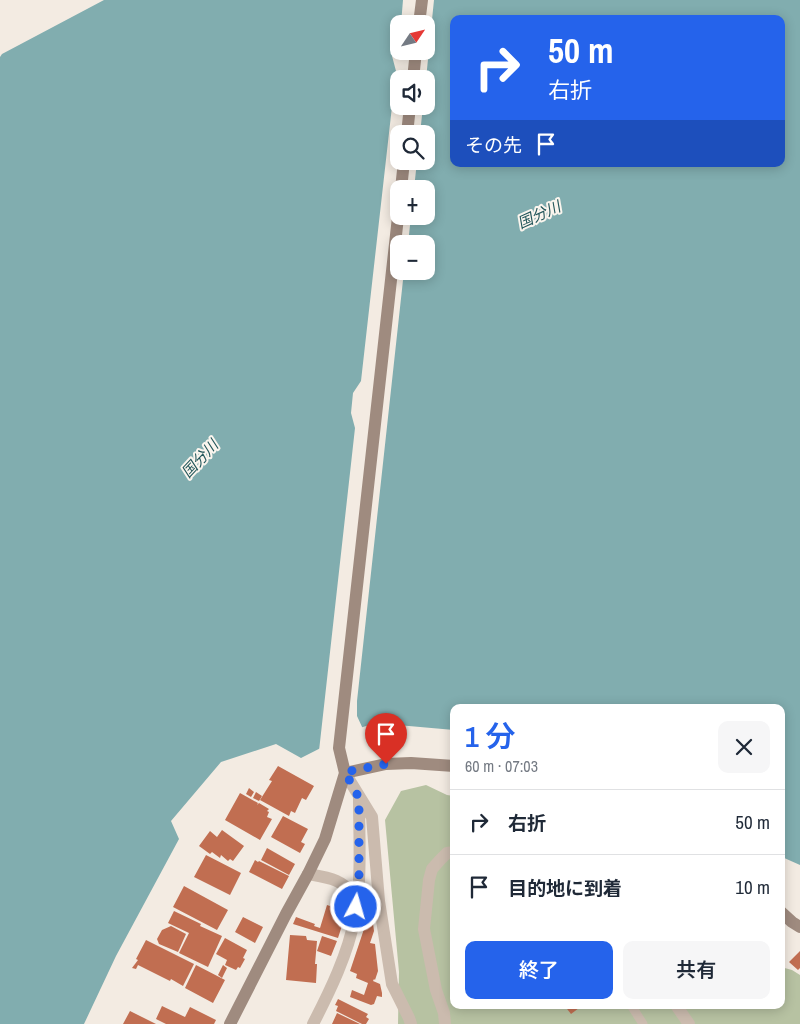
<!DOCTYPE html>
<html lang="ja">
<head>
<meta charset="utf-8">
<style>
  body { margin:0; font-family:"Archivo Narrow","Noto Sans JP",sans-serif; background:#f6f6f7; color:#1f2937; height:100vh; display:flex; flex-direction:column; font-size:19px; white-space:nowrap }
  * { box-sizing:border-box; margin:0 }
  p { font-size:16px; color:#747a83 }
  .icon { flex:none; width:28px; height:28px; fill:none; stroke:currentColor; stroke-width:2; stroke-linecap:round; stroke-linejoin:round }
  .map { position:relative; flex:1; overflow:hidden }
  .panel { position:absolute; left:450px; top:704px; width:335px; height:305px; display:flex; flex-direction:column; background:#fff; border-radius:10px; box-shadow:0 2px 12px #0003 }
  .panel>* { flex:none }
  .top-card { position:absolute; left:450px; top:15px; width:335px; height:152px; border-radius:10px; box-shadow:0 2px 12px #0003; background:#2563eb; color:#fff; overflow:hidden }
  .needle { width:32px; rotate:55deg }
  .tools { position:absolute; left:390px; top:15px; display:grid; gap:10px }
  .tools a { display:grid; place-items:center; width:45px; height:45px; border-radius:10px; background:#fff; box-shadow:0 2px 12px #0003; font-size:25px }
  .pin { position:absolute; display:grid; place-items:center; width:42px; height:42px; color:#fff; margin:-51px -21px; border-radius:50% 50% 50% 0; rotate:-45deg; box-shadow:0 0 5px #0007 }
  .pin .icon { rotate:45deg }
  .me { position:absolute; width:55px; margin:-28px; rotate:6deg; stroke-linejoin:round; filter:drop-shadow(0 0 4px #0008) }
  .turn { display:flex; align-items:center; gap:18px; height:105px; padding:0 15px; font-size:22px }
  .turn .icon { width:65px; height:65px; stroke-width:2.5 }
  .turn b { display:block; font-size:35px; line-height:42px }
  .then { display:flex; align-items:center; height:48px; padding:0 15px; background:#0003; gap:10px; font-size:19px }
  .round { display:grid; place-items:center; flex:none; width:52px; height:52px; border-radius:10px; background:#f6f6f7 }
  .summary { display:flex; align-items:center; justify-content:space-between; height:85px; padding:0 15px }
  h1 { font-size:30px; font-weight:600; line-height:38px; color:#2563eb }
  .cta { display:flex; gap:10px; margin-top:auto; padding:10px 15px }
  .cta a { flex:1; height:58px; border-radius:10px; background:#2563eb; color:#fff; font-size:20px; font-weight:600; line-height:58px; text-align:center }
  .cta a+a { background:#f6f6f7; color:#1f2937 }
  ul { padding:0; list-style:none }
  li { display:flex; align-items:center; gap:15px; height:65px; padding:0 15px; border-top:1px solid #e0e1e3 }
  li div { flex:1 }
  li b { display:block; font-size:19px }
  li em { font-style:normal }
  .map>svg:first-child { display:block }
</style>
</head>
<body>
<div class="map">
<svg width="800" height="1024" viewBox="0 0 800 1024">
  <rect width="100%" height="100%" fill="#f3ebe2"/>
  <path fill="#b7c2a2" d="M426,785l21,10 7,1v209h327v-38l11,3 8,5v49h-402l1,-52 -14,-152 16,-29z"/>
  <path fill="#81adaf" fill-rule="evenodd" d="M104,0h696v865l-18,-8 -1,1v-150h-327v22l-79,-7 -15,5 -59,30 -25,-14 -55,18 -50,59 8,18 -63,117 -32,68h-84v-967l2,-3zM454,19h327v145h-327zM399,24h27v27h-27zM399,79h27v27h-27zM399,134h27v27h-27zM399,189h27v27h-27zM399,244h27v27h-27z"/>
  <path fill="#f3ebe2" d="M403,0h31l-8,79h-27v27h24l-3,28h-21v27h18l-3,28h-15v27h12l-3,28h-9v27h5l-47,430v15l6,13 -44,22 36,-323 -4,-15 2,-20 8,-12 35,-310 -4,-15 2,-16 5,-10v21h27v-27h-25z"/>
  <path fill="#c16e51" d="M278,766l36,20 -8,14 -4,-2 -7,15 -4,-2 -2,5 -29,-16 12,-19 -3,-1z
    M249,788l5,4 -3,5 -5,-3z
    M256,792l6,4 -3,5 -6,-3z
    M240,793l18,10 -1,2 2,-2 10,6 -2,2 2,1 -2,5 5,2 -12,21 -35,-20z
    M283,816l25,13 -7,13 4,2 -5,9 -29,-16z
    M222,830l22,16 -11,15 -3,-2 -2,2 -7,-6 -1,3 -8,-6 -2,2 -11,-8 11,-15 7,6z
    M267,848l28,16 -6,11 -28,-15z
    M206,855l35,18 -11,22 -36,-18z
    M255,860l3,2 1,-1 30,15 -7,13 -33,-17z
    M184,886l44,24 -11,20 -44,-23z
    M331,902l17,5 -10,31 -45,-14 3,-7 19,7 -1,2 6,2 7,-23 3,1z
    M366,908h5l3,23 -4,12 5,1 3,27 -3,9 -1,-1 -1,2 7,3 2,9v4l-5,-1 -3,8 -3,1 -21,-8 2,-7 12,5 4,-12 -12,-5 1,-4 -7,-3 17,-51z
    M174,911l27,13 -1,2 22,10 -14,31 -29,-14 10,-20 -21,-10z
    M243,917l20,10 -8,16 -20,-11z
    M171,926l15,8 -8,18 -19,-8 -2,-5 5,-9z
    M290,935l16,1 1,4 10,1 -2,23h2l-1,19 -30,-3z
    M322,936l15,5 -6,15 -14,-5z
    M225,938l22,12 -4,8 2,1 -5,9 -2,-1 -2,3 -11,-5 2,-5 -11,-6z
    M146,940l48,24 -11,22 -12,-7 -1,2 -32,-16 -2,4 -4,-1 6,-8 -2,-1z
    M800,951v17l-2,2 -9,-8z
    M196,965l29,15 -12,23 -28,-15z
    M223,965l4,3 -5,10 -4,-3z
    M338,999l30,15 -2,3 3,2 -3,5h-4l-26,-13 2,-5 -3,-1z
    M564,1005h13l2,3 -8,6z
    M162,1006l23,11 5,-10 26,13 -2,4h-48l-10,-5z
    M130,1011l26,13h-33z
    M337,1013l23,11h-28z"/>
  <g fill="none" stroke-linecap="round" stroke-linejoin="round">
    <path stroke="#cbbbae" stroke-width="9" d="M631,1005l12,19"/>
    <path stroke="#cbbbae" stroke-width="12" d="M345,773l27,44 7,84 13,83 17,34 2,6
      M308,874c23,4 33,5 49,23
      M676,1005l13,19
      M313,1024c17,-33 35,-70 42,-107 7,-39 4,-80 4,-119
      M445,1024l-1,-11 -8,-23 -12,-61 5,-49 3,-11 8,-9 7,-7 7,-1"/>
    <path stroke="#9f8b7f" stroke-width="12" d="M419,24l3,-24
      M413,79l3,-28
      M407,134l3,-28
      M401,189l3,-28
      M345,773l41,-9 25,-1 43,3
      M781,912l11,10 8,5
      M230,1024l56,-110 22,-40 17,-35 20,-66 -6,-25 60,-540"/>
  </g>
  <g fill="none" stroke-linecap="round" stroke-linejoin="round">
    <path stroke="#2563eb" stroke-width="9" stroke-dasharray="0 16.2" d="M356,907l3,-21v-88l-14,-26 41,-8"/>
  </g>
  <g text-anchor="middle" stroke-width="4" stroke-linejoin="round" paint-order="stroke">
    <g font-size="15" font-style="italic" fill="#22565a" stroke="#faf5ee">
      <text transform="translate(539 215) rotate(-24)" y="5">国分川</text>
      <text transform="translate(200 459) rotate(-47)" y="5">国分川</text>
    </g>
  </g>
</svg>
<div class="tools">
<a><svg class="needle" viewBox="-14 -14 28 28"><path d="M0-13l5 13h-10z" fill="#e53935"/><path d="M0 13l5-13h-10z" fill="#747a83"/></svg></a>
<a><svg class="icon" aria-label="sound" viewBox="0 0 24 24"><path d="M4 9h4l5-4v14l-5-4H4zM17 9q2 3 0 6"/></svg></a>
<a><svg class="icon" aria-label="search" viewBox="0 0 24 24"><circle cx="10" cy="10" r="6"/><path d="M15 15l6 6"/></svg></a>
<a>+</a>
<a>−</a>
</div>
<div class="pin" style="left:386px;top:764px;background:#d93025"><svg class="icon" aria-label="arrive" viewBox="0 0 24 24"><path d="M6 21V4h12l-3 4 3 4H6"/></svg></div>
<svg class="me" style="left:356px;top:907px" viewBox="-20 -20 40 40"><circle r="17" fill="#2563eb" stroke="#fff" stroke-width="3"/><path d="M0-11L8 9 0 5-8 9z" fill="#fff"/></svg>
<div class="top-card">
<div class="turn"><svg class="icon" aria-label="right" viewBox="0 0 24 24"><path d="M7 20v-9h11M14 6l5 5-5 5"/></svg><div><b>50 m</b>右折</div></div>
<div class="then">その先<svg class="icon" aria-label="arrive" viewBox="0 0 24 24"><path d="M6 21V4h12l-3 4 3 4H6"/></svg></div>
</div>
<section class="panel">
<div class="summary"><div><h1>1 分</h1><p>60 m · 07:03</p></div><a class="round"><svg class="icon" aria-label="close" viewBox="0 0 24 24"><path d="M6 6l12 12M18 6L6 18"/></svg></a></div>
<ul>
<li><svg class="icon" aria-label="right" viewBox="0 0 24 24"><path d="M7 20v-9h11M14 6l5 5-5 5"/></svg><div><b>右折</b></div><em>50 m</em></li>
<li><svg class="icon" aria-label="arrive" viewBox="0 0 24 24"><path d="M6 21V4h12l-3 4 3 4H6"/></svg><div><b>目的地に到着</b></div><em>10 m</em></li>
</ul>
<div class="cta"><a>終了</a><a>共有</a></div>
</section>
</div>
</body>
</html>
